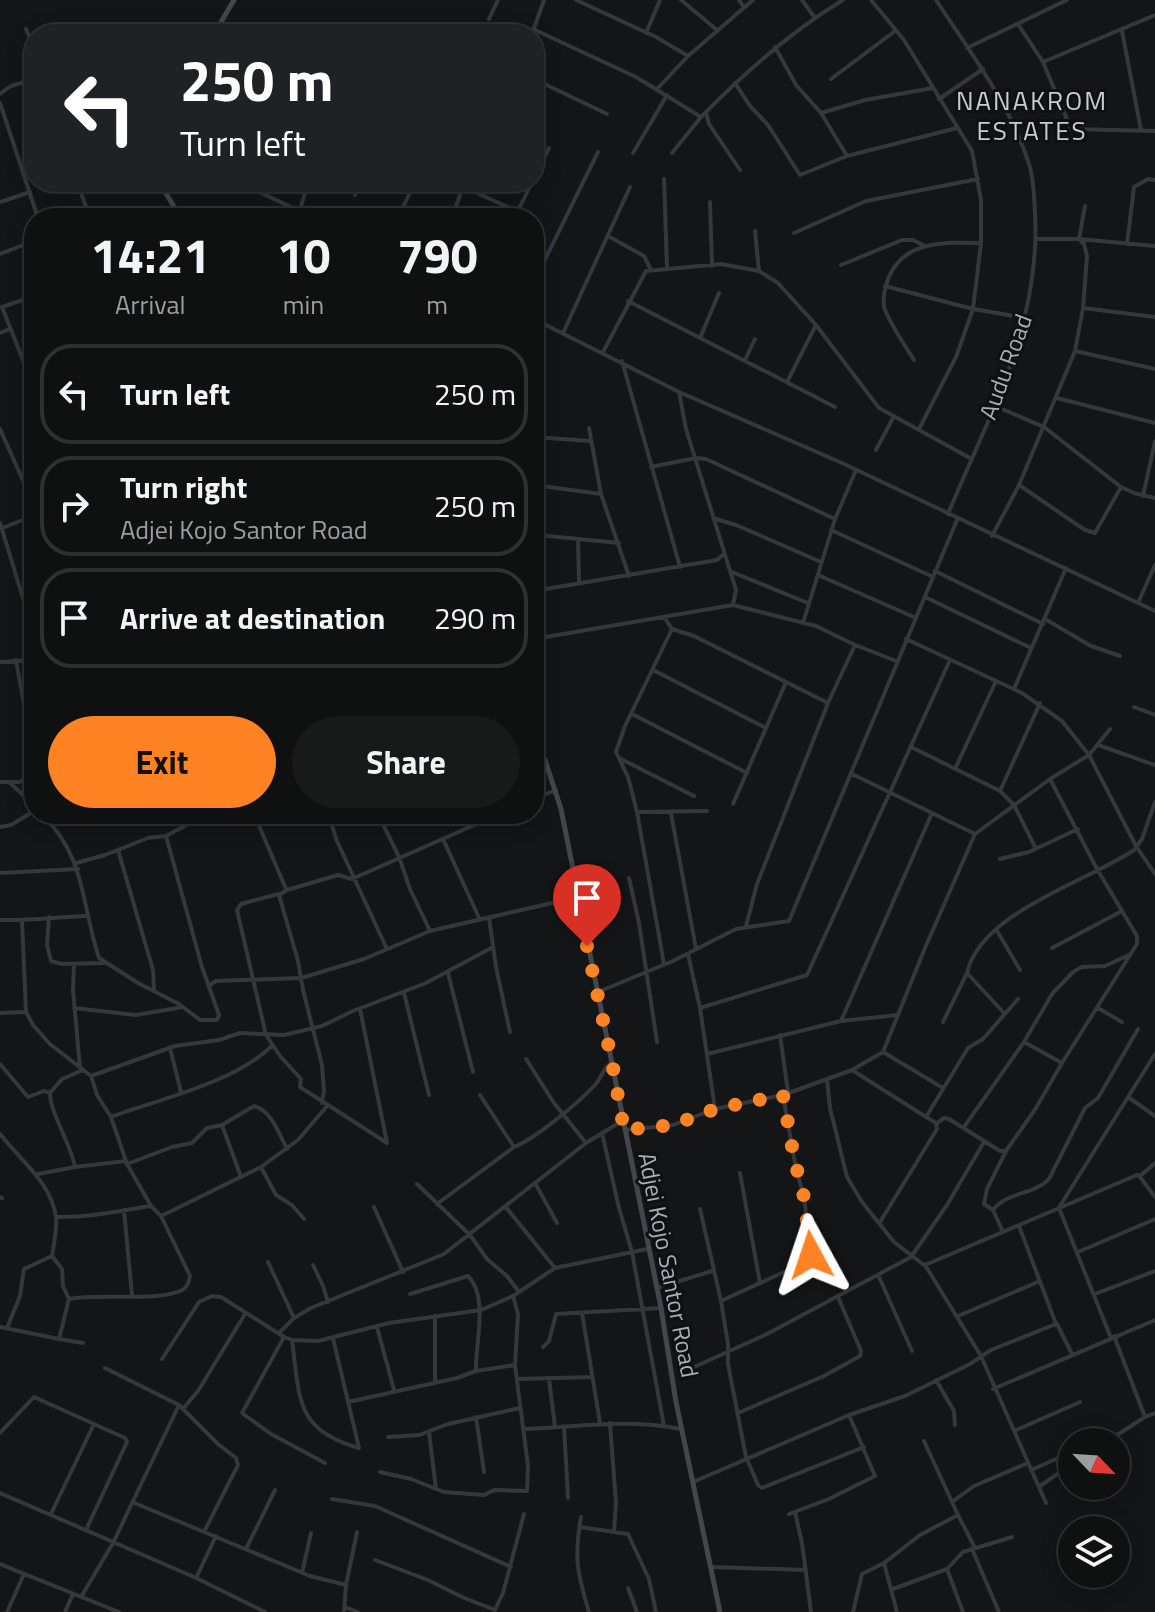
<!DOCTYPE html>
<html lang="en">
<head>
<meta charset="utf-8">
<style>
  body { margin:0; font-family:"Titillium Web",sans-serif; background:#181919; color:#f1f3f6; height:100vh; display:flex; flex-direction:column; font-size:30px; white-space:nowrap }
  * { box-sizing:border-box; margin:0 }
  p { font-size:26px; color:#9b9d9f }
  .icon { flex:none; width:44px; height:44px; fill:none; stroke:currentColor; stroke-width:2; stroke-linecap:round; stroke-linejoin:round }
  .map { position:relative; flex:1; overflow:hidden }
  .panel { position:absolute; left:24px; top:208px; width:520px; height:616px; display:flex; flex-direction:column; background:#0f1010; border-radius:32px; box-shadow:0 4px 20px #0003,0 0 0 2px #2f3030 }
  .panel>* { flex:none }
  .top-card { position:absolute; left:24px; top:24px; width:520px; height:168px; border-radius:32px; box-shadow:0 4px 20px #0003,0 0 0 2px #2f3030; background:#202124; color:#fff; overflow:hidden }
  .needle { width:52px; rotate:115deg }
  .fabs { position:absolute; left:1058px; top:1428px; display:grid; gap:16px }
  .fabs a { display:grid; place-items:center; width:72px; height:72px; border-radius:50%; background:#0f1010; box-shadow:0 4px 20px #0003,0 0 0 2px #2f3030; font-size:40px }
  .pin { position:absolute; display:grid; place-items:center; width:68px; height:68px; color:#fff; margin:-82px -34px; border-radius:50% 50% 50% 0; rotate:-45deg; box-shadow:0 0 8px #0007 }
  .pin .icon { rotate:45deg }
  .me { position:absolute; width:88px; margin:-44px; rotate:355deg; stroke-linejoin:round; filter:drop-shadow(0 0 6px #0008) }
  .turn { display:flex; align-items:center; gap:28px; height:168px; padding:0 24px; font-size:36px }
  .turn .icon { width:104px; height:104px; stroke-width:2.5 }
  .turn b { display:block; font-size:56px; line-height:68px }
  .eta { display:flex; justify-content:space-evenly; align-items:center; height:136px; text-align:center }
  .eta b { font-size:48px; font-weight:700; line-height:56px }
  .action { display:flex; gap:16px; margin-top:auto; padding:16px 24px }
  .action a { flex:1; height:92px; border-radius:48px; background:#ff8223; color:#111; font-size:32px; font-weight:700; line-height:92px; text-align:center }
  .action a+a { background:#181919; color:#f1f3f6 }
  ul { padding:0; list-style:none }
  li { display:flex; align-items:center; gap:24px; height:100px; margin:0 16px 12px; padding:0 8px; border:4px solid #2f3030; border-radius:32px }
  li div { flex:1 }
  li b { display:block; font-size:30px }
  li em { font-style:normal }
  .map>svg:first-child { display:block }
</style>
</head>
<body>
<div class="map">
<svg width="1155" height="1612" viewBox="0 0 1155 1612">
  <rect width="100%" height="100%" fill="#141516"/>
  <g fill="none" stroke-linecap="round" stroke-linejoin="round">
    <path stroke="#35373c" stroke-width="4" d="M576,0l80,37 32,19
      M681,0l36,30
      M739,0l5,7
      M802,0l13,18
      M871,0l33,40 68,111 9,49v43l-8,66 -17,48 -37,72
      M936,0c34,52 74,104 93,164 5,15 5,33 6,48 6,113 -45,201 -87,302
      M489,19l9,-19
      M1018,24l25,38 28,67 84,2
      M26,29l8,18
      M533,29l103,48 65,40c43,-44 89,-85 142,-117
      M1122,31l19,99
      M646,33l14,-33
      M532,34l12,-34
      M775,47l21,38 25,28 26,43
      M967,48l100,-48
      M1043,62l112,-47
      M534,79l73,35
      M831,79l64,-48
      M735,83l15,23 18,19 32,50 47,-19 110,-28
      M657,89l31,-33 65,-56
      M0,94l11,-8 23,-7
      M939,99l44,-30
      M0,103l38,115
      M706,112l3,12 31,46
      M821,113l44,-13 68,-12
      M633,153l34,-58
      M672,153l29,-36
      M534,178l15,-30
      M664,179l3,88
      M77,182l13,36
      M238,182l76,36
      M453,182l61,28
      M481,194l5,-12
      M355,195l6,-13
      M0,202l30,-10
      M710,202l2,64
      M1085,206l-6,33 76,7
      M300,210l8,-28
      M398,218l17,-36
      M452,218l11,-32
      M512,218l2,-8 4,1 14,-29
      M755,231l4,40
      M794,233l72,-32 112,-22
      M608,236l36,20 7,14
      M1127,244l7,-57 14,-8 7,1
      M0,254l34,-13
      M841,265l61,-25h11l12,6
      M534,282l64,-130
      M885,286l88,23 53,9
      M628,301l207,106
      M2,307l32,81
      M2,307l32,-11
      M1083,308l72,9
      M534,319l145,73 163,71 313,148
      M0,333l10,-4
      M563,333l67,-146
      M700,338l19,-45
      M1075,351l80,18
      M603,352l43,-81 75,-7 38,7 19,12 38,42 63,83 91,50
      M745,360l10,-21
      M914,360c-10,-16 -22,-33 -29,-50 -3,-8 0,-22 3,-31 15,-39 58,-37 93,-36
      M622,361l58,206
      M787,382l29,-57
      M679,392l7,37 50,161 -3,14
      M1057,398l98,25
      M995,406l49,21 77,60 13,6 21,5
      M589,428l12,66 28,82
      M0,429l34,76
      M534,437l56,4
      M876,450l18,-34
      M651,467l45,-9 10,1 129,60
      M534,485l67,9
      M1019,485l66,45 10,3 26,-46
      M1143,496l12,-55
      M716,519l20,6 85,37
      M0,523l34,111
      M3,528l31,-13
      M831,530l102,47
      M538,535l81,8
      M992,536l27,-51 56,-134 8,-43 4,-52 -3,-12 -5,-5h-42
      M578,539l1,43
      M935,571l108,53
      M732,572l76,31
      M818,575l98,43
      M535,590l7,-104
      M534,591l153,-26 30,-5 7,-6
      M925,597l106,51
      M1138,603l17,-38
      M664,617l8,12 22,7 134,67
      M1045,619l46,27 29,10
      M803,623l32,-104 21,-49
      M534,639l199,-34 83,21 39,19 41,16
      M906,639l116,54 40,28 27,34 47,91 19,28
      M16,660l18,100
      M0,662l34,-2
      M653,670l113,58
      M1014,689l52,-121
      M1134,707l21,8
      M632,714l115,59
      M1098,745l57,20
      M911,747l89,44 14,14 22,44
      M619,758l75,38
      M955,769l41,-88
      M852,774l123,60
      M0,782h19l15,-7
      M10,783l24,22
      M1000,791l40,-88
      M534,799l22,-9
      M733,804l53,-122
      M638,812l69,-1
      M671,813l25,136
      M41,814c45,41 40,90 58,144l39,25 41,21 21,16h17l2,-5 -17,-48 -36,-131
      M254,814l32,75
      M328,814l9,27 49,106
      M378,814l21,43 11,32 20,42
      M0,827l11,-2 23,-14
      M443,839l37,81
      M118,850l35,120 1,20
      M1000,859l29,-7 49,-23
      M76,863l29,-8 43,-17 18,-2 41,-22
      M0,873l78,-4
      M629,878l10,45 18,119
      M278,894l-37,10 -4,6 29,125 14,21 21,23 -1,8 87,56
      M49,917l-2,28 4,16 11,3 41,-1
      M489,918l7,49 14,65
      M0,920c29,1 56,-3 85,-4
      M746,926l11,-42 71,-181 27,-58
      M996,929l24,41
      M1052,948l70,-37
      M688,954l12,54 15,101
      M74,964l-1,26 7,78
      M664,964l-27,-152 -9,-35 -12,-25 9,-26 47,-97
      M448,973l25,99
      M210,985l6,-4 85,-3 63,-19 66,-28 148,-34
      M598,992l75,-31 63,-32 53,-8 168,-401
      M404,993l25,102
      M74,1008l62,7 47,-8
      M700,1008l107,-33 143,-315
      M1098,1008l24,14
      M360,1009l27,134
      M0,1013l26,-1
      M1004,1013l-37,-40c14,-61 120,-91 167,-123l8,-11 13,-37
      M841,1021l57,-6
      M943,1022l24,-49
      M780,1035l8,57
      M1024,1042l28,-48 21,-22 9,-5 23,-1 24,-11
      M170,1048l11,44
      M883,1052l60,36
      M707,1054l134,-33 91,-208
      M526,1059l28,44 32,40
      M0,1064l28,33 16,-6 6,2
      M852,1070l74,47
      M91,1076l84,-30 44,-6 21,-7 44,2 38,-9 31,-15 73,-28 67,-36
      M827,1080l3,28 17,69 15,25 32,40 30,23
      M480,1095l34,52c21,-8 64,-44 80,-61 8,-8 8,-17 18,-24
      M1128,1097l27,19
      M322,1103l2,-12 -2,-26 -19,-75 -5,-29 -19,-66 8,-5 51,-15 14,4 147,-65
      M111,1117c52,-19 122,-34 161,-71
      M937,1123l7,-5 5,1 51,32h6l30,-43 26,-45
      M222,1125l19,52
      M964,1127l60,-85 38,21 75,-119v-8l-40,-67 -47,-90
      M626,1130l47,-5 42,-16 68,-14 69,-25 31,-18 42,-104 50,-114 75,-55 39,-24 21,-26
      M602,1133l17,75 13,44 32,174
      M0,1134c20,26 52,49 56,84 1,12 -2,26 -4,38l10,13 1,17 6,13
      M127,1164l45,-17 20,-4 15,-15 15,-3 32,-19c18,5 25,28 33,43
      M75,1167c-4,-23 -25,-54 -25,-74l12,-14 21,-9
      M261,1167l15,28 16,10 12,14
      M740,1173l20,110
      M38,1174l37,-7 51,-6
      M1140,1177l15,20
      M535,1183l22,40
      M417,1184l53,51 17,24 20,17 12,16
      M0,1197l2,1
      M437,1204l77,-57
      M505,1206l50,62
      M1060,1206l95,-152
      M374,1207l29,65
      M1059,1208l52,130
      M700,1209l21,92 7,43v20l18,93 12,28 4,3 102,-41
      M124,1210l8,85
      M993,1210l-9,-6 3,-15 19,-38
      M161,1216l100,-49 37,-27 29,-34
      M56,1217c32,1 63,-6 95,-11
      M880,1222l57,-93 -1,-6 -10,-6 42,-69 15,-9 35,-40
      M1003,1232l-10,-22c13,-18 41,-15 56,-31l36,-71 13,-10 40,-69
      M1078,1252l77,-33
      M268,1262l26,56
      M313,1265l10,21 5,16
      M879,1277l33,74
      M657,1288l55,-17
      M1095,1294l60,-23
      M721,1301l74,-34 16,-12 -7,-58 -8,-28 -13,-74
      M582,1313l18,110
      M435,1316v65
      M958,1316l82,-35
      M1057,1324l15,30
      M0,1327l59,12 10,-40c31,-6 85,3 111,-8 7,-2 9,-8 10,-15l-29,-60 -10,-10 -24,-42 -16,-47 -14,-22 -6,-19 -41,-32 -17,-19 -7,-13 -4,-91
      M377,1327l17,63
      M7,1328l13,-32 4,-27 28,-13
      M279,1333l15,-15 17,-10 133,-54 142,-111 36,-22
      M1114,1336l31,81
      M284,1337l-42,76 29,21 54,29
      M333,1338l26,110
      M59,1339l24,4
      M292,1340c8,57 2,90 67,108
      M543,1347l6,-6 7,-27 105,-6
      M162,1359l37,-57 13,-6 9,1 63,40 8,3 26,1 71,-18 92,-13 32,-14 42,-28 92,-19
      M105,1368l74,37 39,39 18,14 2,7 -34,67
      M692,1368l75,-34 144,-77 36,-52 37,-63
      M476,1371l39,-6
      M518,1379l74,-2
      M549,1379l6,48
      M936,1380l18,31 1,14
      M993,1389l162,-69
      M348,1402l109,-24 19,-7c-1,-27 13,-75 -8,-95l-58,18
      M183,1409l15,-18 47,-77
      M738,1413l86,-37 36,-20 1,-5 -23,-54
      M476,1417l8,55
      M610,1423l6,80 -2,29
      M564,1426l4,72
      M523,1429c54,-2 105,-11 158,0
      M1014,1431l66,-29
      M429,1432l7,57
      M0,1433l34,-36 91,41 2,4 -41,88
      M388,1437l31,-2 29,-11 72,-16
      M1089,1442l11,-10
      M1106,1442l39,-25 10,-4
      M1031,1470l41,-18
      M380,1472l31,7 33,13 40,3 10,-5 33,1 1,-25 -13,-101 3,-51 -5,-18
      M693,1482l156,-67 56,-19 65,-32 21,-14 65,-26 -37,-98
      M1040,1486l32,-22
      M0,1493l194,84 71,35
      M332,1499l43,7 136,61
      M132,1502l178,74 36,9
      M952,1502l22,-16 54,-23
      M1046,1503l-65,-147 -56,-91 212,-90 3,1 15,-13
      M795,1512l7,31 9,69
      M51,1514l43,-90
      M789,1514l40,-15 46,-23 -26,-61
      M958,1515l17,33
      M581,1517c-7,40 -4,56 8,95
      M580,1527l48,7 21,45 7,33
      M246,1549l29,-59
      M972,1549l27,63
      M375,1560l53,20 34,17 33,13
      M884,1563l13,49
      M0,1564l119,48
      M711,1567l95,3
      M947,1569l16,-17 49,-15
      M302,1573l9,-40
      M196,1578l20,-42
      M628,1588l9,24
      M893,1589l54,-20 16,43
      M81,1597l32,-54 66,-138
      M345,1607l13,5
      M495,1610l8,-17 21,-79
      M7,1612l17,-38
      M65,1612l8,-18
      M344,1612l2,-27 11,-53
      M853,1612l9,-38 22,-11 36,-28 38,-20 -34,-74"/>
    <path stroke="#43474c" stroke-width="5" d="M214,34l20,-34
      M159,182l22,36
      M534,739l11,21 16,49 100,499 15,94 44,210"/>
  </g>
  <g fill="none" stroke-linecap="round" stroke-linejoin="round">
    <path stroke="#ff8223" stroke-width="14" stroke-dasharray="0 25.2" d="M587,946l25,116 12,68 49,-5 42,-16 68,-14 11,63 10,39 7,58"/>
  </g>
  <g text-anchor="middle" stroke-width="6" stroke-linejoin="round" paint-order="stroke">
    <g font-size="24" fill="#a5afb8" stroke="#0f1011">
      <text transform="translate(1006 367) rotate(-70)" y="8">Audu Road</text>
      <text transform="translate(668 1265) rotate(79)" y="8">Adjei Kojo Santor Road</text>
    </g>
    <g font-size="26" letter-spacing="2" fill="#c6cdd3" stroke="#0f1011">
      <text x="1032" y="110">NANAKROM<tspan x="1032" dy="30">ESTATES</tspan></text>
    </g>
  </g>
</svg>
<div class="fabs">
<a><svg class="needle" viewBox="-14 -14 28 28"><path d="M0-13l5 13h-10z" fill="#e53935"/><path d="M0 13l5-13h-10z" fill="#9b9d9f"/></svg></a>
<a><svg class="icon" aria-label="layers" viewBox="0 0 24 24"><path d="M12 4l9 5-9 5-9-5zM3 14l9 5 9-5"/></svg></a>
</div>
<div class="pin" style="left:587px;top:946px;background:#d93025"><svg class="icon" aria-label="arrive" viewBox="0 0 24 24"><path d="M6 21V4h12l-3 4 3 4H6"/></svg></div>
<svg class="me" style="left:811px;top:1255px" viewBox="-20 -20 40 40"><path d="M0-17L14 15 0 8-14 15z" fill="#ff8223" stroke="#fff" stroke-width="4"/></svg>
<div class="top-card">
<div class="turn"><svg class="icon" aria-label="left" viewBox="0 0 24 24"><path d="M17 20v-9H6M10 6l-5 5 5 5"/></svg><div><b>250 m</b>Turn left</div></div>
</div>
<section class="panel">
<div class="eta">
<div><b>14:21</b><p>Arrival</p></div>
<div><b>10</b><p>min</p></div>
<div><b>790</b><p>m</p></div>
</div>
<ul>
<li><svg class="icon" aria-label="left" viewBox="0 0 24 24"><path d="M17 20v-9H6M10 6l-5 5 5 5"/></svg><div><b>Turn left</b></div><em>250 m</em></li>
<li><svg class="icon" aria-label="right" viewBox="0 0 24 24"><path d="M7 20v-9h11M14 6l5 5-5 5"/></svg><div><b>Turn right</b><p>Adjei Kojo Santor Road</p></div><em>250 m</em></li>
<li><svg class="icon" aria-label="arrive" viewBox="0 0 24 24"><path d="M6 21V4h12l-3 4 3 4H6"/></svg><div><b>Arrive at destination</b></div><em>290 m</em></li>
</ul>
<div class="action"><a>Exit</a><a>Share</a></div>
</section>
</div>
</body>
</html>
